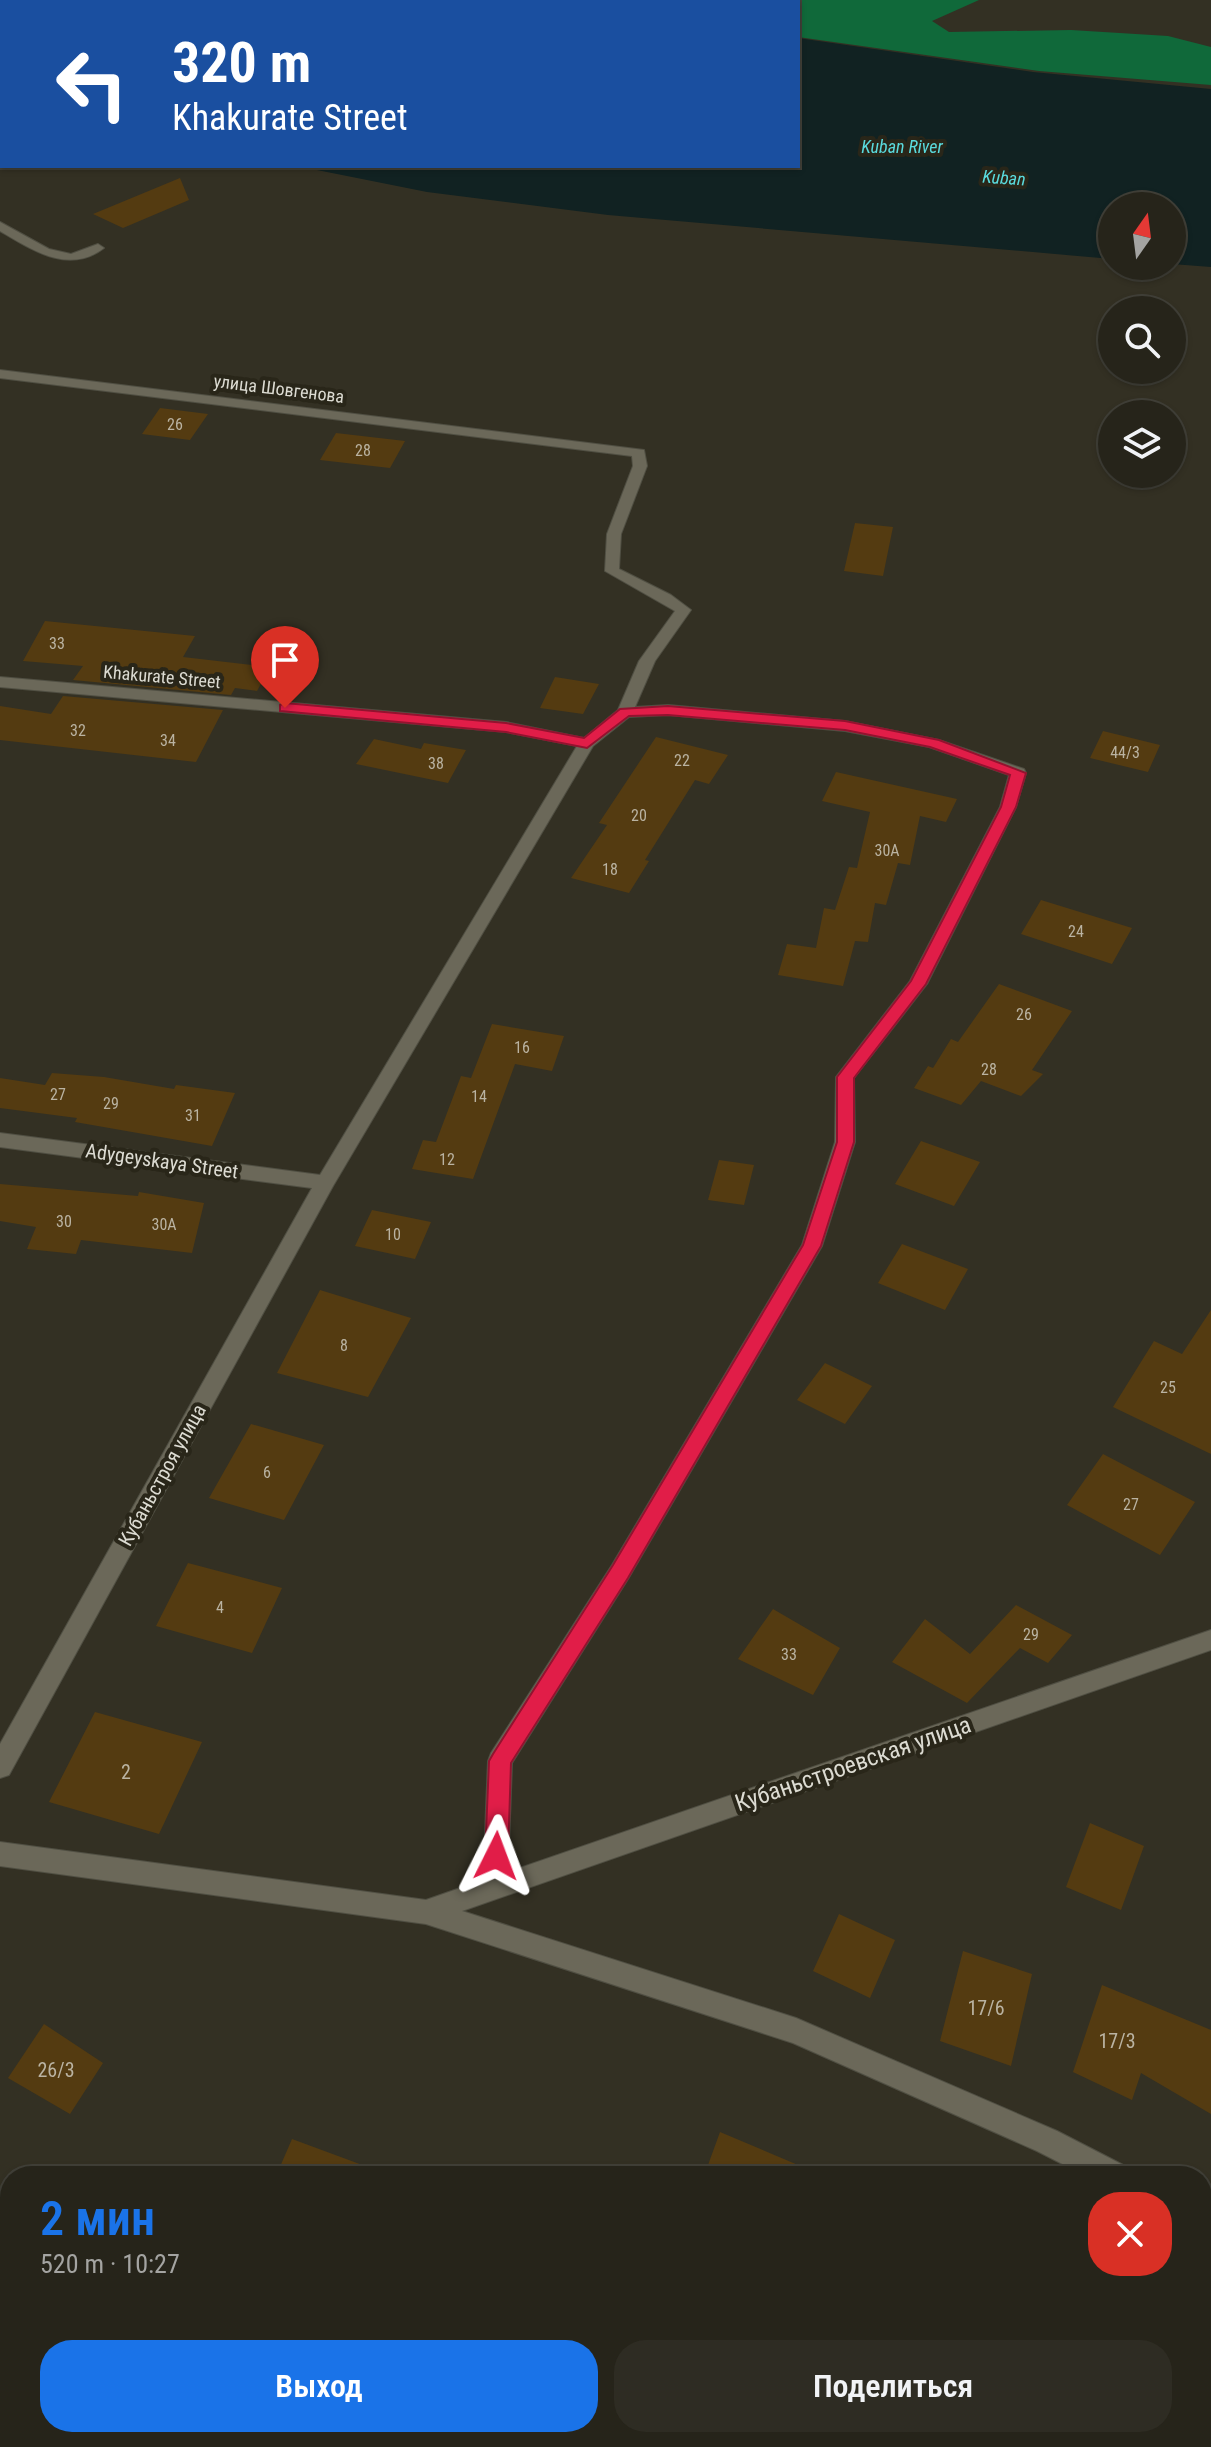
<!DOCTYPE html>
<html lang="ru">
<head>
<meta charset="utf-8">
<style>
  body { margin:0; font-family:"Roboto Condensed",sans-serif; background:#2e2c23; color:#f1f3f6; height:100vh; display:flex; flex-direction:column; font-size:30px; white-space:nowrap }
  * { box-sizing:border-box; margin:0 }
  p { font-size:26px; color:#a4a4a2 }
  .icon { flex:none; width:44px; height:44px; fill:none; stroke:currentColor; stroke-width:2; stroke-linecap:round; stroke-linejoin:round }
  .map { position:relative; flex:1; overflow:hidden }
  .details { position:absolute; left:0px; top:2166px; width:1212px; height:282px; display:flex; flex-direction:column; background:#26241a; border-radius:32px 32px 0 0; box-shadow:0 2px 6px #0004,0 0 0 2px #424139 }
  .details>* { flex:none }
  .guide { position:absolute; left:0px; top:0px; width:800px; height:168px; box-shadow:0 2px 6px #0004,0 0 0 2px #424139; background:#1a4fa0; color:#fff; overflow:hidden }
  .needle { width:52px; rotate:14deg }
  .fabs { position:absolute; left:1098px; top:192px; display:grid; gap:16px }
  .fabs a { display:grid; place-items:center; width:88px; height:88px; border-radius:50%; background:#26241a; box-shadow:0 2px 6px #0004,0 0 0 2px #424139; font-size:40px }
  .pin { position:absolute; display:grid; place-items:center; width:68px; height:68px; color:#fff; margin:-82px -34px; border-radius:50% 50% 50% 0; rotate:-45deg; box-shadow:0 0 8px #0007 }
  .pin .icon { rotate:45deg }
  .me { position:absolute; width:88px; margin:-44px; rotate:3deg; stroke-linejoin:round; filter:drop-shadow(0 0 6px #0008) }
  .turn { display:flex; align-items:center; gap:28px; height:168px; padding:0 40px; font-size:36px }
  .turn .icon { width:104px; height:104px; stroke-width:2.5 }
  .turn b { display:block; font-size:56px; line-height:68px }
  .round { display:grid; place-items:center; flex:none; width:84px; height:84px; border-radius:32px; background:#2e2c23 }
  .head { display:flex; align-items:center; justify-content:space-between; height:136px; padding:0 40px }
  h1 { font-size:48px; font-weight:600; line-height:60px; color:#1a73e8 }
  .button { display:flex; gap:16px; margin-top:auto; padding:16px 40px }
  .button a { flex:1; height:92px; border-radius:32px; background:#1a73e8; color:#fff; font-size:32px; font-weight:600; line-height:92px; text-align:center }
  .button a+a { background:#2e2c23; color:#f1f3f6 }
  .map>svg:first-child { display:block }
</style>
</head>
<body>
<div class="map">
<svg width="1211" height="2447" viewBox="0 0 1211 2447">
  <rect width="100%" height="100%" fill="#333023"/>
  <path fill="#10693a" d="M598,0h381l-47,21 17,11 122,-2 97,6 43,11v38l-172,-14 -241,-34v-35z"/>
  <path fill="#122" d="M0,0h585l7,2h-590v94z
    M798,38l235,34 178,17v178l-39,-3v-58h-60v53l-504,-44 -181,-23 -130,-26h501z"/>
  <path fill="#543b11" d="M180,178l9,22 -66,28 -30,-14z
    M160,408l48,6 -18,26 -48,-6z
    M336,433l69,8 -15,27 -70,-8z
    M855,523l38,4 -10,49 -39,-5z
    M45,621l150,15 -12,21 87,10 -13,24 -22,-3 -4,7 -158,-15 10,-14 -60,-5z
    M555,677l44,7 -16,30 -43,-6z
    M63,696l160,14 -27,52 -196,-22v-34l51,8z
    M1103,731l57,14 -12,27 -58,-14z
    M656,737l72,18 -19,29 -14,-4 -50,80 4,1 -20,32 -58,-15 36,-53 -8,-2z
    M374,739l47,10 3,-6 42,7 -18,33 -92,-19z
    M836,772l121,27 -11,23 -26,-6 -10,49 -12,-2 -12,42 -11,-2 -7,39 -13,-1 -12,45 -65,-11 9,-31 29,4 8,-40 11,2 14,-43 8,1 13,-56 -48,-11z
    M1041,900l91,28 -20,36 -91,-30z
    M999,984l73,27 -40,59 11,4 -22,22 -40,-15 -20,24 -47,-17 14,-22 5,2 18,-29 7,3z
    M492,1024l72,12 -12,35 -37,-7 -42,115 -61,-10 11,-29 13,2 25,-66 10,2z
    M52,1073l52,4 70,12 2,-4 59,8 -23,53 -137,-24 2,-4 -77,-10v-30l45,7z
    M921,1141l59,21 -26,44 -59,-22z
    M719,1160l35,5 -10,40 -36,-5z
    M0,1184l138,12 1,-4 65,11 -12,50 -111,-13 -5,14 -49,-5 9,-22 -36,-6z
    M372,1210l59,12 -16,37 -60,-13z
    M902,1244l66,25 -23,41 -67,-27z
    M320,1290l91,28 -43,79 -91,-24z
    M1211,1310v144l-98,-47 41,-66 28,13z
    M825,1363l47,23 -27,38 -48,-24z
    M251,1424l73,21 -40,75 -75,-22z
    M1103,1454l92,48 -35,53 -93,-50z
    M188,1563l94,25 -30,65 -96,-27z
    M1016,1605l56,30 -24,28 -28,-15 -53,55 -75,-41 33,-43 45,35z
    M773,1609l67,39 -27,47 -75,-36z
    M95,1712l107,30 -43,92 -110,-32z
    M1090,1823l54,23 -23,64 -55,-23z
    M839,1914l56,26 -25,58 -57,-27z
    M963,1951l69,23 -21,92 -71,-25z
    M1102,1985l109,45v84l-70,-41 -9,27 -59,-28z
    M44,2024l59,39 -33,51 -62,-36z
    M720,2132l104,44h-120z
    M292,2139l92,34 -1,3h-107z"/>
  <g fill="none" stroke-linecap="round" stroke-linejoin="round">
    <defs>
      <path id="street" d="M0,222l49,27 22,5 27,-10 6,4c-35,27 -72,2 -104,-17z
        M0,370l644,80 3,16 -26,68 -2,35 52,26 20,15 -36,51 -20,46 33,-2 177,16 94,19 85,29 2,4 -10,34 -89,177 -73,94 1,64 -33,104 -194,333 -116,184 -4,109 703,-242v20l-749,261 334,107 261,113 68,35 4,10h-43l-49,-25 -244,-108 -367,-119 -426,-58v-24l426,58 57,-20 5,-119 3,-8 121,-188 190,-320 33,-103 1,-65 74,-96 90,-174 9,-32 -80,-28 -84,-16 -177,-16 -39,2 -36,29 -260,440 -324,589 -9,3v-34l312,-556 -312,-41v-14l320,42 257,-429 -71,-14 -506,-45v-10l506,45 78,16 34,-28 21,-49 36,-50 -70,-40 2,-37 26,-68 -1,-10 -632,-78z
        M1202,2207l9,4v29l-9,-4z"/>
    </defs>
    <use href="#street" stroke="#504f43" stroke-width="2"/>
    <use href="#street" fill="#6b6859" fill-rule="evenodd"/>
  </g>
  <path fill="#e11d48" stroke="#92132f" stroke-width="2" d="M285,703l221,20 78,15 36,-29 48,-3 177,15 94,19 87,33 -10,34 -90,177 -72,94v64l-33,104 -193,332 -117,185 -3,93 -4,8 -8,3 -8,-3 -3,-8 4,-95 4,-7 120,-189 190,-320 34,-103v-65l74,-96 90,-174 9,-32 -80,-28 -85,-17 -177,-15 -39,1 -42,32 -81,-16 -226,-21v-6z"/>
  <g text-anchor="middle" stroke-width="8" stroke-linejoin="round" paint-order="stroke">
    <g font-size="16" fill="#bab3a2">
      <text x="175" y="430">26</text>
      <text x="363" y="456">28</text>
      <text x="57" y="649">33</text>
      <text x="78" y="736">32</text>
      <text x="168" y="746">34</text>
      <text x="1125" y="758">44/3</text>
      <text x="682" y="766">22</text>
      <text x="436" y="769">38</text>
      <text x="639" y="821">20</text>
      <text x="887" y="856">30А</text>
      <text x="610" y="875">18</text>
      <text x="1076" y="937">24</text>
      <text x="1024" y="1020">26</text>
      <text x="522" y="1053">16</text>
      <text x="989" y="1075">28</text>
      <text x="58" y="1100">27</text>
      <text x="479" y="1102">14</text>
      <text x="111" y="1109">29</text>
      <text x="193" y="1121">31</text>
      <text x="447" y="1165">12</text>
      <text x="64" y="1227">30</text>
      <text x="164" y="1230">30А</text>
      <text x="393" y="1240">10</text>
      <text x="344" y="1351">8</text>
      <text x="1168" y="1393">25</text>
      <text x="267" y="1478">6</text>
      <text x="1131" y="1510">27</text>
      <text x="220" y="1613">4</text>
      <text x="1031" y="1640">29</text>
      <text x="789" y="1660">33</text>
    </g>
    <g font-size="18" font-style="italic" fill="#5adbde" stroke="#292619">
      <text x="902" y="153">Kuban River</text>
      <text transform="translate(1004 178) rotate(4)" y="6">Kuban</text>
    </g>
    <g font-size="18" fill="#dcdbd2" stroke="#292619">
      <text transform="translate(279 389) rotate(7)" y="6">улица Шовгенова</text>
      <text transform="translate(162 677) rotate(5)" y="6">Khakurate Street</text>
    </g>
    <g font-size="20" fill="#dcdbd2" stroke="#292619">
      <text transform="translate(162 1161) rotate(8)" y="7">Adygeyskaya Street</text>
      <text transform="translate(162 1475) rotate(-61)" y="7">Кубаньстроя улица</text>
    </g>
    <g font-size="20" fill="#bab3a2">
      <text x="126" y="1779">2</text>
      <text x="986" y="2015">17/6</text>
      <text x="1117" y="2048">17/3</text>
      <text x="56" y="2077">26/3</text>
    </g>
    <g font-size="24" fill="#dcdbd2" stroke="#292619">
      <text transform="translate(853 1764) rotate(-19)" y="8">Кубаньстроевская улица</text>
    </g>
  </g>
</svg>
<div class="fabs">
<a><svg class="needle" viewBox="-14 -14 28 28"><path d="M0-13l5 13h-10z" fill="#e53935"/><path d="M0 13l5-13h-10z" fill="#a4a4a2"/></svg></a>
<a><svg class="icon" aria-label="search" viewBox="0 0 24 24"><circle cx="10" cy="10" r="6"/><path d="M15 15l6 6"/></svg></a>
<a><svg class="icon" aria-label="layers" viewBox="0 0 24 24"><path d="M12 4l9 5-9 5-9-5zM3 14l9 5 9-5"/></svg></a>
</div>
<div class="pin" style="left:285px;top:708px;background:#d93025"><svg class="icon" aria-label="arrive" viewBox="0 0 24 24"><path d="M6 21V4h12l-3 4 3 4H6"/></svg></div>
<svg class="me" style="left:496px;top:1856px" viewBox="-20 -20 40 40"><path d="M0-17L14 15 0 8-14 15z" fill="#e11d48" stroke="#fff" stroke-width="4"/></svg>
<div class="guide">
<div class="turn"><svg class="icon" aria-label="left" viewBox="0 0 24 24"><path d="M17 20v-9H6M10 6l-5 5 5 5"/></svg><div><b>320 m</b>Khakurate Street</div></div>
</div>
<section class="details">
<div class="head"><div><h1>2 мин</h1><p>520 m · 10:27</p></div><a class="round" style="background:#d93025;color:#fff"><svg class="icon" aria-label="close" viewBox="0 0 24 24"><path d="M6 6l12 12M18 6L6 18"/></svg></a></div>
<div class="button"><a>Выход</a><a>Поделиться</a></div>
</section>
</div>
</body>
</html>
